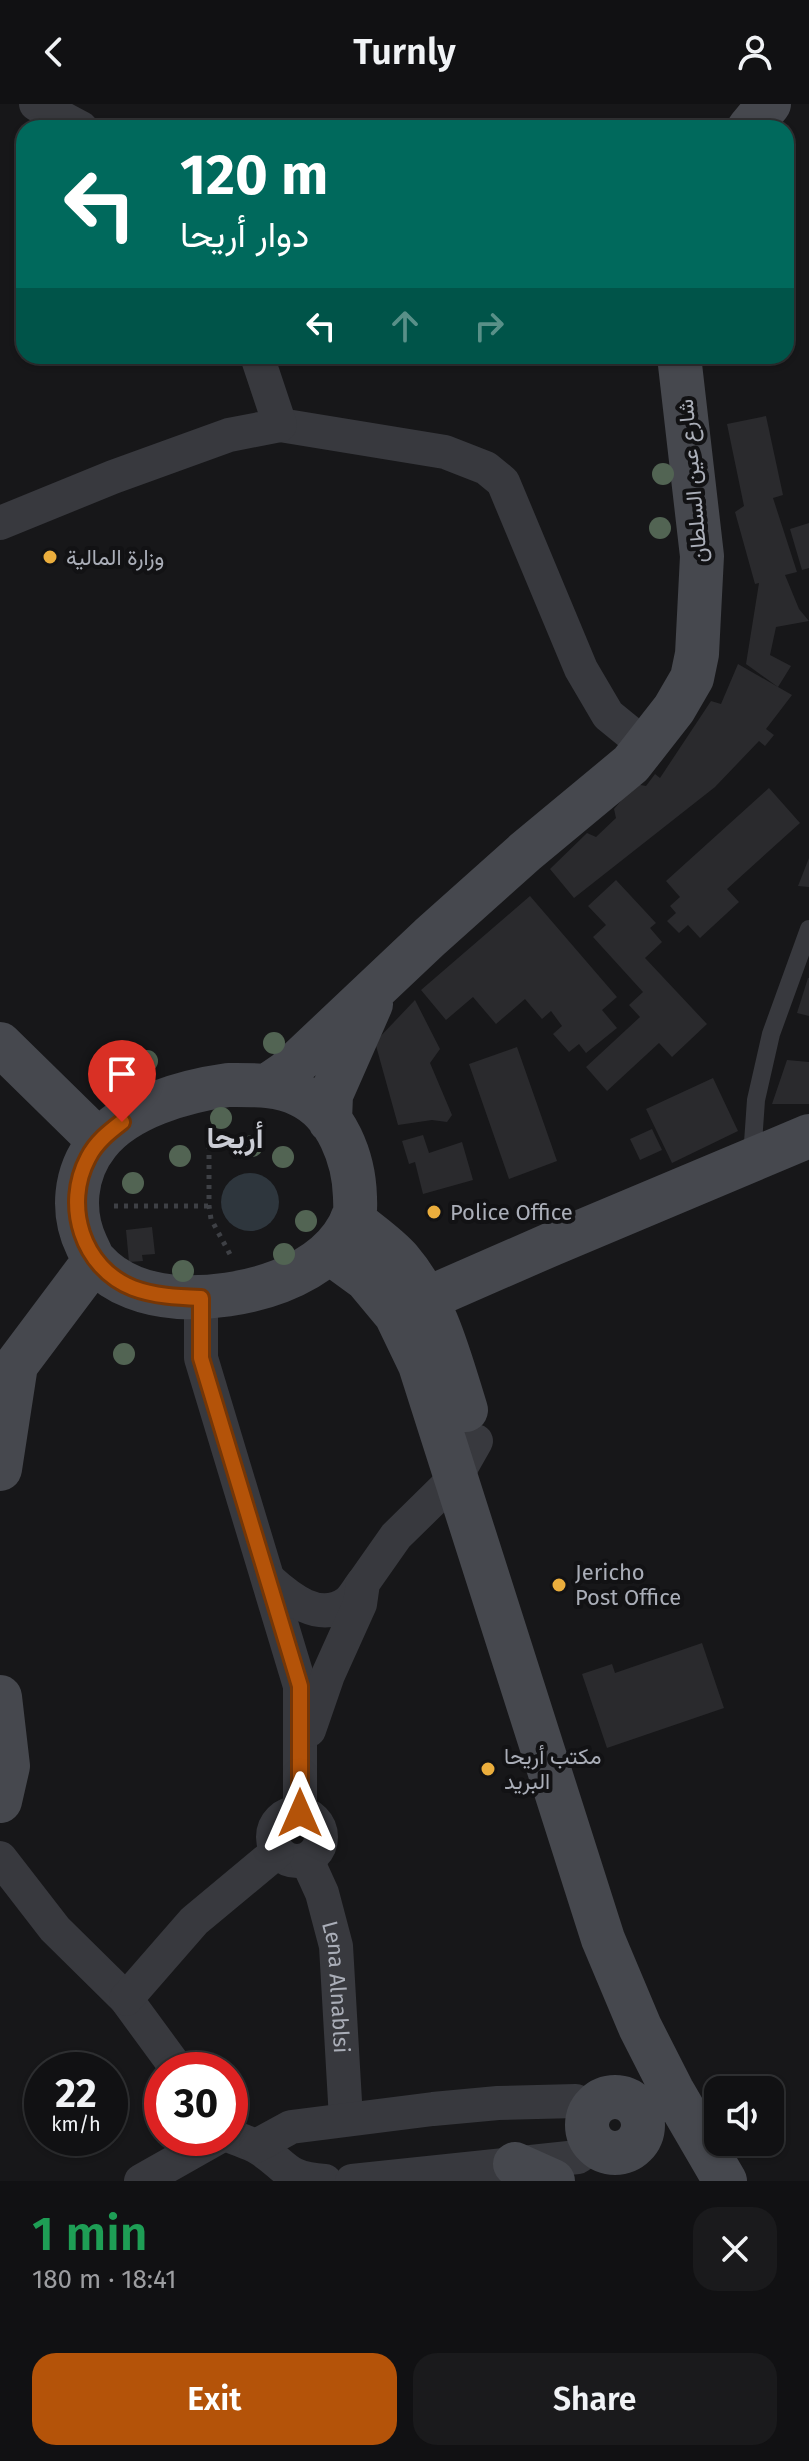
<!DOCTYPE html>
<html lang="en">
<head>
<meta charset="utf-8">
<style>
  body { margin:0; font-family:"Fira Sans",Vazirmatn,sans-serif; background:#1a1a1c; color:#f1f3f6; height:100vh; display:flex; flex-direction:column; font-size:30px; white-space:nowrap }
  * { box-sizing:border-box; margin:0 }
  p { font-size:26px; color:#9c9da0 }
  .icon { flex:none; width:44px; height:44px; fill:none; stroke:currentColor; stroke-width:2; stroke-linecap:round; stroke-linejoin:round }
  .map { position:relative; height:2077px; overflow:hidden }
  .sheet { display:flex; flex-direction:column; background:#111113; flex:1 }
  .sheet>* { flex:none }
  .guide { position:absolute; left:16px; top:16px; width:778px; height:244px; border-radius:24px; box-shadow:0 2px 6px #0004,0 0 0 2px #303133; background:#00695c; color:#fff; overflow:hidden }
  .tools { position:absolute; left:704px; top:1972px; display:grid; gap:16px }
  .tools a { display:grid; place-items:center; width:80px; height:80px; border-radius:16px; background:#111113; box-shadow:0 2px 6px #0004,0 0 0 2px #303133; font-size:40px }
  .speed { position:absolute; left:24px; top:1948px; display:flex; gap:16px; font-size:40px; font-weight:700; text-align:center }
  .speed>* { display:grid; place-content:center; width:104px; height:104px; border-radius:50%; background:#111113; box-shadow:0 2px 6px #0004,0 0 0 2px #303133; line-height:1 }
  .speed small { font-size:20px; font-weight:400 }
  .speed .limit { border:12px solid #d22; background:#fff; color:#111 }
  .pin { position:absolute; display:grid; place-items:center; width:68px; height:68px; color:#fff; margin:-82px -34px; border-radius:50% 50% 50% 0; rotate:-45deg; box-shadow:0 0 8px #0007 }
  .pin .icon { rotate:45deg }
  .me { position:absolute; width:88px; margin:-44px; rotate:0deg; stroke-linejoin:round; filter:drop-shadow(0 0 6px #0008) }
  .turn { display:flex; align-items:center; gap:28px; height:168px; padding:0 32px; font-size:36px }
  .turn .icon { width:104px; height:104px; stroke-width:2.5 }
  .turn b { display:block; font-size:56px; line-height:68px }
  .lanes { display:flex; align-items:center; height:76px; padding:0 32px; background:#0003; justify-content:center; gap:40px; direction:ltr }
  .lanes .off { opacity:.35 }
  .round { display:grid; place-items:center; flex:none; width:84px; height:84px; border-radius:24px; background:#1a1a1c }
  .head { display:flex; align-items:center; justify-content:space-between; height:136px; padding:0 32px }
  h1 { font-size:48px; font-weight:600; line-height:60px; color:#1e9e55 }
  .cta { display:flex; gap:16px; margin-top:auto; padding:16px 32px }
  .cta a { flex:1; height:92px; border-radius:24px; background:#b45309; color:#fff; font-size:32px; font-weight:600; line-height:92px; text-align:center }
  .cta a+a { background:#1a1a1c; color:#f1f3f6 }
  header { display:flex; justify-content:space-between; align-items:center; height:104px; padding:0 32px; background:#111113; font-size:36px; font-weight:600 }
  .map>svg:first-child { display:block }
</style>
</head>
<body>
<header><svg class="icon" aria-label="back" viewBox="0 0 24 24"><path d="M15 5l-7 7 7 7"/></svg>Turnly<svg class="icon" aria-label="person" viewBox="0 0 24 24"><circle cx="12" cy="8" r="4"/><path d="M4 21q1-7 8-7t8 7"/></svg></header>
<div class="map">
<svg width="809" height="2077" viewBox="0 0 809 2077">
  <rect width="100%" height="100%" fill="#171719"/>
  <path fill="#2e363d" d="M221 1098a29 29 0 1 1 58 0a29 29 0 1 1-58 0Z"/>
  <path fill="#2a2a2d" d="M766,312l17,79 -10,3 24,74 -12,3 14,34 10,12 -33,6 -6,28 21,11 -13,21 14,8 -26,34 8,6 -9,11 -6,-5 -44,46 -141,111 -24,-29 37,-36 9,4 20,-19 -2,-9 21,-25 11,2 9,-12 5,4 51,-77 10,3 17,-40 40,23 -32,-23 13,-81 -4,1 -20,-72 9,-6 -17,-82z
    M809,419v45l-7,2 -12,-41z
    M769,684l31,35 -73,66 12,13 -39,36 -12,-13 -9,8 -12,-12 9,-8 -6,-7 10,-9 -14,-16z
    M809,754v29l-11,-1z
    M616,776l40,43 -6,5 12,14 -17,16 62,66 -35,33 -13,-14 -52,48 -21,-24 54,-50 -11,-12 14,-13 -50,-55 13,-12 -18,-19z
    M530,792l87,101 -15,13 15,18 -31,25 -7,-9 -10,8 -16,-18 9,-8 -11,-15 -9,8 -17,-20 -29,25 -23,-27 -27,23 -25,-30z
    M808,874h1v38l-12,-3z
    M415,896l25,49 -10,14 22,52 -5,7 -15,-2 -34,5 -23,-83z
    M517,943l40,114 -48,18 -40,-115z
    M787,956l22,2v42h-37z
    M713,974l25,53 -66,32 -26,-54z
    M652,1025l10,21 -22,10 -10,-21z
    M423,1031l6,18 33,-11 11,38 -50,14 -8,-32 -6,2 -7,-23z
    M152,1123l3,27 -13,1 1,6 -14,1 -3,-32z
    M702,1539l22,65 -117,40 -25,-74 30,-10 3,9z"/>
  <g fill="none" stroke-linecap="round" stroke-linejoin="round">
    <path stroke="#3e4045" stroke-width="5" stroke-dasharray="4 6" stroke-linecap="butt" d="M209,1021v81l2,13 21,39
      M114,1102h95"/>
    <path stroke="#38393e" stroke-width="18" d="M752,1053l4,-57 15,-66 38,-105"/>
    <g stroke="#38393e" stroke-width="34">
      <path d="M36,0l45,24"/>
      <path d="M280,321l165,27 41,16 17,14 78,187 27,46 38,31"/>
      <path d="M0,419l113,-46 116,-42 51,-10 -23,-69"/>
      <path d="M201,1194v60l99,328v127"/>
      <path d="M269,1476c20,18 50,43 78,23 6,-4 11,-14 16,-20"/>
      <path d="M309,1626l19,-55 32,-71 3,-21 33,-47 59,-58 21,-37"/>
      <circle cx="297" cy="1733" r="24"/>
      <path d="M0,1754l55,71 71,70 52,71"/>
      <path id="s1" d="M307,1756l15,33 14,53 10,173"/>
      <path d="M126,1895l68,-78 83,-69"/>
      <path d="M230,2032c8,3 17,6 25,10 32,18 26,32 70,35"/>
      <path d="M256,2042l35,-19 142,-18 65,-6 78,-2 16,8"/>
      <path d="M141,2077l76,-43"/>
      <path d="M352,2077l226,-24 17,-13"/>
    </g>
    <path stroke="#46484e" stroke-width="44" d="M749,24l20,-24
      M0,940l99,97
      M228,981c24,0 51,-1 72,10 37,17 54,64 55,102 0,6 1,12 -1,18 -24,64 -115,85 -176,82 -30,-2 -62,-12 -82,-35 -4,-4 -6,-10 -9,-16 -16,-33 -13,-73 11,-103 28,-36 87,-52 130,-58z
      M267,982l19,-13 144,-136 95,-85 106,-88 43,-55 18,-31 5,-24 5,-98 -23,-200
      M330,1017l1,-26 40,-91
      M352,1115c15,13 35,26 48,41 36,42 50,99 66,150
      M329,1148l37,27 30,36 24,50 183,574 37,88 32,63 53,91
      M402,1208l24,-13 126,-55 257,-108
      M0,1365l16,-104 78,-104
      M0,1593l8,69 -8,35
      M587 2021a28 28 0 1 1 56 0a28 28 0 1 1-56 0Z
      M515,2060l38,17"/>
  </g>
  <g fill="#526453">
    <circle cx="663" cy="370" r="11"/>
    <circle cx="660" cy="424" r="11"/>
    <circle cx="274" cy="939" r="11"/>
    <circle cx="147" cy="957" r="11"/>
    <circle cx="221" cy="1014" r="11"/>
    <circle cx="252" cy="1042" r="11"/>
    <circle cx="180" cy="1052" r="11"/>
    <circle cx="283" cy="1053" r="11"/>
    <circle cx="133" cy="1079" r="11"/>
    <circle cx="306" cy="1117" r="11"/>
    <circle cx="284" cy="1150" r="11"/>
    <circle cx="183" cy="1167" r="11"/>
    <circle cx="124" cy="1250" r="11"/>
  </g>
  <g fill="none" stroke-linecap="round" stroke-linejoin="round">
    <defs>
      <path id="route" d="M122,1018c-13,10 -26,20 -34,36 -25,47 -6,110 45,130 21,8 45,9 68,10v60l99,328v127"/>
    </defs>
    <use href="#route" stroke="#753606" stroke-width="20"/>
    <use href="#route" stroke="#b45309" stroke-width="14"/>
  </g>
  <g fill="#ebae3d" stroke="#121214" stroke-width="3">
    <circle cx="50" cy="453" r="8"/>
    <circle cx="434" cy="1108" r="8"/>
    <circle cx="559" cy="1481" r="8"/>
    <circle cx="488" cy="1665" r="8"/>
  </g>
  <g text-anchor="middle" stroke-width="8" stroke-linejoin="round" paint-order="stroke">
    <g font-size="22" fill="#aaaeb8" stroke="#121214">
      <text transform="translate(692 377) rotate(-95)" y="8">شارع عين السلطان</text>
      <text dy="8" stroke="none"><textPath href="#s1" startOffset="132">Lena Alnablsi</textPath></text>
    </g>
    <g font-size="22" fill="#aaaeb8" stroke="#121214" text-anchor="start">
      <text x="66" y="461">وزارة المالية</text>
      <text x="450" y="1116">Police Office</text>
      <text x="575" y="1476">Jericho<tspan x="575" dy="25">Post Office</tspan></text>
      <text x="504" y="1660">مكتب أريحا<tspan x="504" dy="25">البريد</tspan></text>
    </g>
    <g font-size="30" font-weight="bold" fill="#cbcdd5" stroke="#121214">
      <text x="235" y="1044">أريحا</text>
    </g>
  </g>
</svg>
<div class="tools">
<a><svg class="icon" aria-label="sound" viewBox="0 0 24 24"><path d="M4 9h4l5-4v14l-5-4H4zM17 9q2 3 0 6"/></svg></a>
</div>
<div class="speed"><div>22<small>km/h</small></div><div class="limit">30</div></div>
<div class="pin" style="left:122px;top:1018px;background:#d93025"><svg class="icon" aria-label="arrive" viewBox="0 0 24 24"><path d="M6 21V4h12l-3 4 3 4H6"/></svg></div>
<svg class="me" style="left:300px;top:1709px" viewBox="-20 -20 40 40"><path d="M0-17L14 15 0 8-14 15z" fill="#b45309" stroke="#fff" stroke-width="4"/></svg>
<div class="guide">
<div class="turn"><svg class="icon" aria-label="left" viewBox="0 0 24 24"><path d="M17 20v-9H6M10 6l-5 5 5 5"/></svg><div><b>120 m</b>دوار أريحا</div></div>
<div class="lanes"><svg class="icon" aria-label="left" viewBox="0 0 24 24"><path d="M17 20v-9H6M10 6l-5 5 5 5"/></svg><svg class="icon off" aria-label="ahead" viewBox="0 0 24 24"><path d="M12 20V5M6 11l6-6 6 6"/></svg><svg class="icon off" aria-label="right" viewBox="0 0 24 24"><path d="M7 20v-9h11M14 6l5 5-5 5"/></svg></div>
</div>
</div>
<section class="sheet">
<div class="head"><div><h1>1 min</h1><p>180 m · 18:41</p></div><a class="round"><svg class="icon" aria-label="close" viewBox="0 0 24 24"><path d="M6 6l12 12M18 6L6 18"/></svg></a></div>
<div class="cta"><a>Exit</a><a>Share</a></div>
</section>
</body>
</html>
